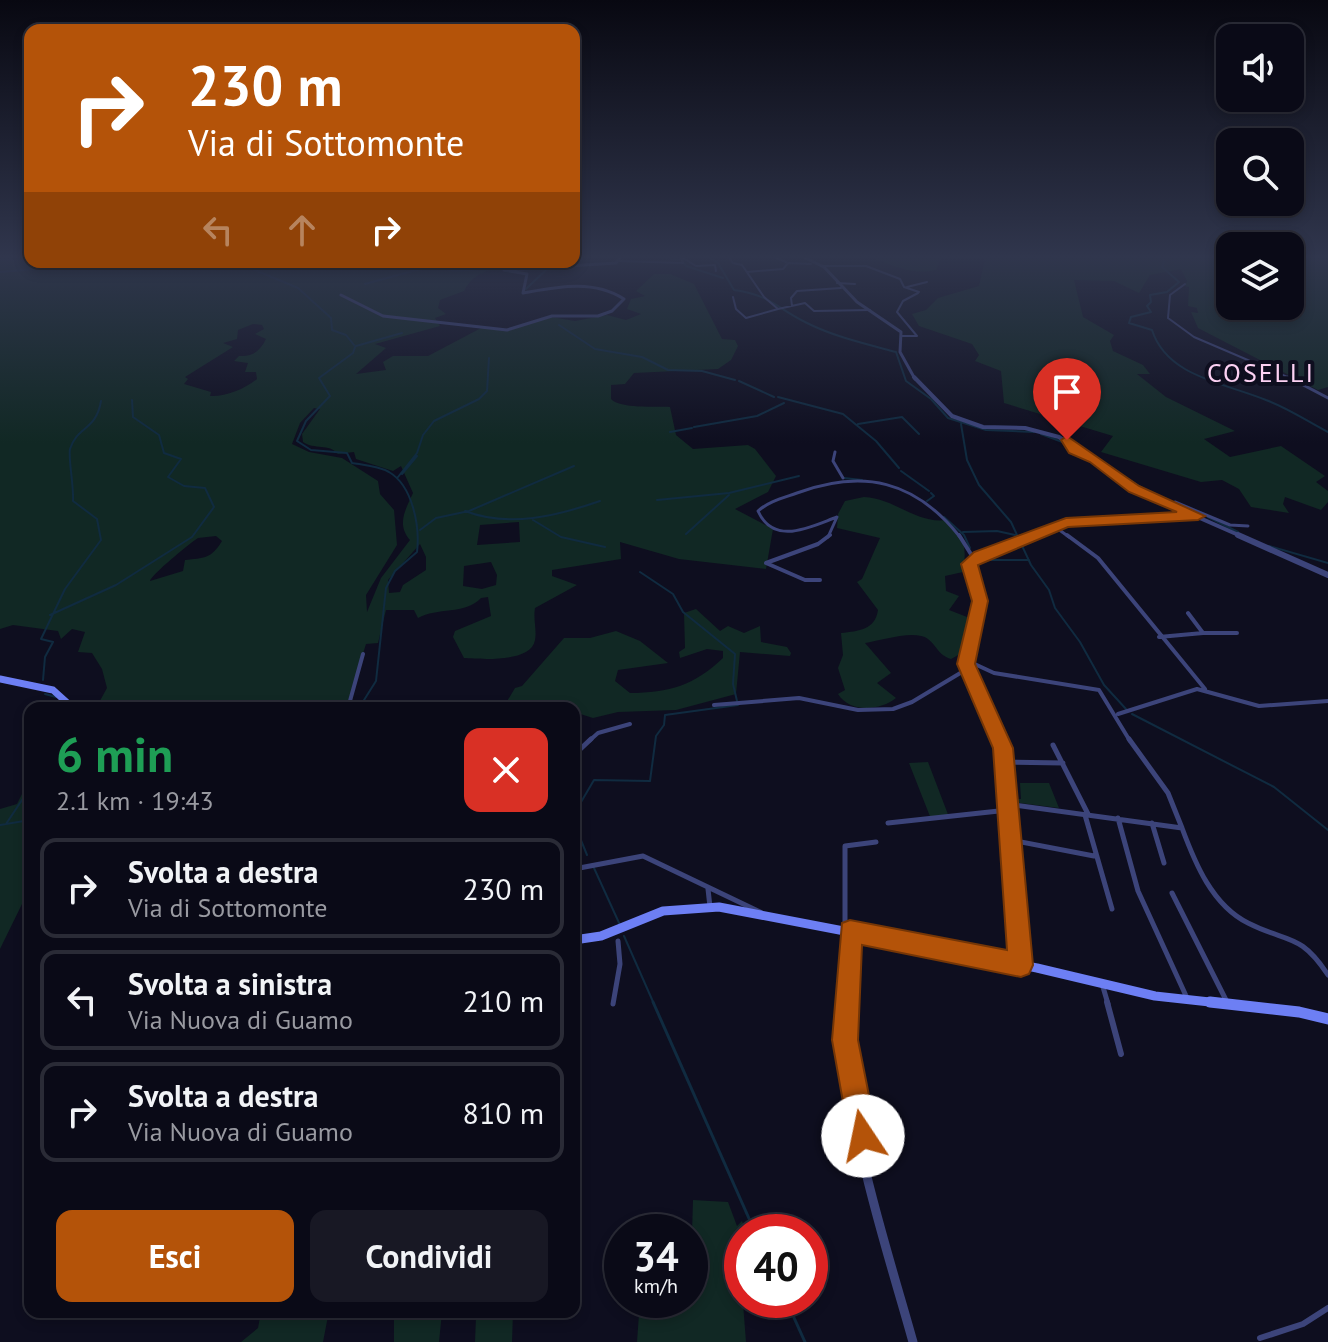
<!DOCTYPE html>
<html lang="it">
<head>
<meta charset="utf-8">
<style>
  body { margin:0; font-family:"PT Sans",sans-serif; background:#181824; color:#f1f3f6; height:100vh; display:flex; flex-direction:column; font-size:30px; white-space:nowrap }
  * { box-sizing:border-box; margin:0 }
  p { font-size:26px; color:#999aa1 }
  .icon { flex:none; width:44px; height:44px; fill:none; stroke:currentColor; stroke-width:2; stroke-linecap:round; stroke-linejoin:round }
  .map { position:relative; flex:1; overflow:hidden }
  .details { position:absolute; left:24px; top:702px; width:556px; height:616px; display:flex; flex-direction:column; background:#0a0a17; border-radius:16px; box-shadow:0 4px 12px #0003,0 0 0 2px #2a2b36 }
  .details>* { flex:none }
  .top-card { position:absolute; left:24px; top:24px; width:556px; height:244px; border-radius:16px; box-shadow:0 4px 12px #0003,0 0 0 2px #2a2b36; background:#b45309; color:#fff; overflow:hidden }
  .tools { position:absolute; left:1216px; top:24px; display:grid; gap:16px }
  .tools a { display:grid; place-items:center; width:88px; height:88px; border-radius:16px; background:#0a0a17; box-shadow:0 4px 12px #0003,0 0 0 2px #2a2b36; font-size:40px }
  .speed { position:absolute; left:604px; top:1214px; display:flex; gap:16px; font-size:40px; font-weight:700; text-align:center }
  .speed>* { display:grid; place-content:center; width:104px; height:104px; border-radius:50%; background:#0a0a17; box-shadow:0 4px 12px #0003,0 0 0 2px #2a2b36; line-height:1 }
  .speed small { font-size:20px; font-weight:400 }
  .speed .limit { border:12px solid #d22; background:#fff; color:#111 }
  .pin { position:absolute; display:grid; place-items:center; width:68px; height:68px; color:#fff; margin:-82px -34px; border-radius:50% 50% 50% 0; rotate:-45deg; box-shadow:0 0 8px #0007 }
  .pin .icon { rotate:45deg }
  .me { position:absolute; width:88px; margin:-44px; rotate:349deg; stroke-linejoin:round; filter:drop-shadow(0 0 6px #0008) }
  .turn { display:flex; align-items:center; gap:28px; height:168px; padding:0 32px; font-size:36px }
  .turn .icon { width:104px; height:104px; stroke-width:2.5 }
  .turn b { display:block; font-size:56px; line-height:68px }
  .lanes { display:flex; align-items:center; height:76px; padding:0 32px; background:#0003; justify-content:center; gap:40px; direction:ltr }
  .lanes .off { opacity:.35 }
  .round { display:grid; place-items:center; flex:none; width:84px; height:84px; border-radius:16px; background:#181824 }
  .headline { display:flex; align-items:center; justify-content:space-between; height:136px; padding:0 32px }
  h1 { font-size:48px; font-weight:700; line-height:60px; color:#1e9e55 }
  .cta { display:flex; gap:16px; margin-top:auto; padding:16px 32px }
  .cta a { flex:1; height:92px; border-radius:16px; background:#b45309; color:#fff; font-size:32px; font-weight:700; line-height:92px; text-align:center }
  .cta a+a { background:#181824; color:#f1f3f6 }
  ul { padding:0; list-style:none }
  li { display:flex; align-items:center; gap:24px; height:100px; margin:0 16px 12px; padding:0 16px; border:4px solid #2a2b36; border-radius:16px }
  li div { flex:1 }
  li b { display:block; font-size:30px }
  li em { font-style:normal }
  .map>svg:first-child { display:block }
</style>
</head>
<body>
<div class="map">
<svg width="1328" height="1342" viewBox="0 0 1328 1342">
  <rect width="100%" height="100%" fill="#0e0e1f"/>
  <path fill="#112824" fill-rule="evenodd" d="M0,255h30v7h525c-28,14 -72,-8 -91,29l-24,9 -2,8 8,6 -11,4 5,8 -65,18 11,4 -30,26 30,-4 -3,-8 10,-6h35l55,-29 24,4 44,-14 24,4 32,-6 19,5 15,-6 -14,-5 4,-10 14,-3 -9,-5 18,-17h16l24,10 28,55 13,1 3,6 -7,14 -13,9 -84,4 -9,11 -14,1v14c9,10 44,7 59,8l6,28 17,14 55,-4 7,4 21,27 -8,16 -33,17 38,20 -7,40 -87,-10 -59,-17 1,17 -69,11v6l25,9 -42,23c-2,11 2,22 0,32 -4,23 -54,19 -71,18l-11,-21 2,-6 36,-15 -3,-19 -7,1c-16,17 -44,9 -63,20l-4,-8h-28l-8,33 -12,1 -20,64h-250l11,-20 -5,-19 -10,-16 -14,-1 7,-20 -13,-3 -11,10 -3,-8 -45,-6 -13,4zM253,324l9,1 2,4 -9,5 11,5c-6,12 -13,18 -27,17l-5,5 14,2 -3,9h11l1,7c-12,10 -32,18 -47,17l1,-4 -27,-8 4,-5 -3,-2 48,-30 -10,-4 14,-4 1,-9zM314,408l6,1 -18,25 1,8c11,8 26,1 35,12l16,-2 2,7 37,12 8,-5 12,27c-7,16 -17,31 -3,47l-29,38 -14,34 -1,-17 31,-50 -3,-35 -14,-16 -2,-13 -36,-23 -33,-6 -17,-8 8,-21zM519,522l1,20 -43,3 3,-20zM216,536l6,5c-11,18 -18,17 -37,19l-2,11 -33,10c1,-6 40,-38 48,-43zM420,544l6,13v13l-23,15 -3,7 -11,1 -1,-13zM491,562l6,13 -1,10 -14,4 -19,-3 1,-20z
    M867,255h363v51h60v-51h38v132l-10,3 -120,-62 -7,-16 7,1 -1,-5 -9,-2 1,-19 -4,-1 2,-5 -6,-12 -31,6 -11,18 -25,-12 -40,-1 9,37 31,18 -4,6 3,10 30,14 7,9h-13l29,23 69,34 -31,8 26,18 51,-11 44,30 -9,6 12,9v11l-7,8 -36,-13 -2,7 6,9 -38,-6 -12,-18 -17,-9 -21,2 -100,-30 12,-16 -109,-33 -3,-32 -26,-10 4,-6 -7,-11 -53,-18 -7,-12 14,-4 12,-12 41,-12 6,-27h-44l-5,11c-26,6 -46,-6 -69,-15z
    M864,497c30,1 52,27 82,23 19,21 21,24 17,52l-18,4 1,15 13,5 -10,14 18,7 1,16 -6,20 -11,6c-13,-4 -13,-12 -23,-20 -13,-10 -48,2 -63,4l26,30 -14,10 19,15c-16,13 -46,15 -58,-4l7,-4 -7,-22 5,-13 -2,-22c18,-2 34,-3 37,-23l-21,-28 5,-3 18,-41 -43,-10 1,-14 7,-13z
    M696,609l24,22 8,-5 16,7 16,-7 1,16 26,5 4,6 -1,3 -50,-4 -4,42 -60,16 -58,2 -25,6 -19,-6v-4h-71l12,-20 7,-2 42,-48h26l26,-7 24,10 28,22 -50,7 -3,11 15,12c39,0 65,-8 93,-35v-7l-16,-2 -27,9 -1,-6 6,-4 -1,-35z
    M928,762l21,55 -18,2 -22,-56z
    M30,778v126h-8l-22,45v-140l17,-5z
    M1020,783h29l10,25 -47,-6 -1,-3h10z
    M693,1200l35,2 9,24 5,-5 4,11h-4v68h33l5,13 -37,-10 3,39h-109l3,-42h50z
    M261,1312h63l4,4 -5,26h-82l17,-14z
    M394,1312h48l-3,30h-45z
    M447,1312h66l-1,30h-37l1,-25z"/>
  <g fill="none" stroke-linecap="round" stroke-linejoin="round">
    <path stroke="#102b40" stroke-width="2" d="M642,255l40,5 4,6 37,12
      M707,255l11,8 16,27c37,5 42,18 73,33 28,14 59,21 89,29l10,29 25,18 17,19 38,12 48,2
      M1166,255l-4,12 17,15 -12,10 -17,3 1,7 -4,4 4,6 -20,5 -2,6 23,7c15,47 73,53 114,70 22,8 41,21 62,32
      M0,258l15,-3
      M1,259h11
      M574,259l28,-4
      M404,262l53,9 96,-9
      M238,263l60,25 33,30 1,12 14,5 8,10
      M0,272l61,-5
      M365,284l55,-15
      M526,289l22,-21
      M559,325l36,24 47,8 26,13 34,1 33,9
      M356,346l46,-13
      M355,347l-2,6 -34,25 11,18 -24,25 -9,20 14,9 36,3 5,10c12,2 26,3 37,9 24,14 31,55 28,80l-22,19 -9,17 -10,93 -17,27
      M739,381l35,16
      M778,397l65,17 33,27 23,27
      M858,424l44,-7 17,17
      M961,424l6,36 12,25 32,37 20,43 18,25 6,18 25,34 24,43 22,24
      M694,427l63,-11 27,-13
      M670,432l22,-4
      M1041,434l24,9
      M1081,450l73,45
      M901,471l28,20
      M402,474l15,-18
      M398,477l19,-24 6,-18 11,-14 45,-22 8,-8 2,-33
      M844,478l18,2
      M657,500l72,-7 70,-17
      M927,501l7,-5 -3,-3
      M1178,506l20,7
      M465,511c44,17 92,5 135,-10
      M944,517l20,18 6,13
      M1208,517l30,15
      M533,520l28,17 44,10
      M420,530l16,-12 33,-7 105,-45
      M963,532l34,-1 18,4
      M686,534l43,-39
      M1269,546l59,17
      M976,560h53
      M640,572l33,22 10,18 52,42 -2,30 4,17
      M50,615l66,-30 76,-48 22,-30 -9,-19 -21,-2 -16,-9 13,-18 -17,-6 -5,-18 -26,-18 -1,-17
      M43,680l2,-23 8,-15 -12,-3 24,-50 36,-49 -4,-21 -24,-18c1,-14 -5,-44 -3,-52 7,-23 26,-18 31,-48
      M45,694l11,3
      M61,701l6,7
      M1132,714l142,73 54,43
      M574,814l20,-34 56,1 6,-45 8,-11 1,-10 73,-10
      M574,823l13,32
      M6,824l24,-36
      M0,825l30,-5
      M594,868l26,57
      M624,936l30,68"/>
    <path stroke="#102b40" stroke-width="3" d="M653,1002l102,230
      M786,1300l19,42"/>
    <path stroke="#3c447a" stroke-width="2" d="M727,255l6,8 9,2 22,32 14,12 27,-6 9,8 56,-1
      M768,255l18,7
      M683,258l13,8 19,-1 1,6
      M619,261l64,2 -3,-8
      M821,266h45l34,13 4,8 15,5
      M747,272l36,-3 5,-6 23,1
      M837,283l18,1
      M1185,284l-15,11 -2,23 26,19 98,42
      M907,287l20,-5
      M733,297l3,12 10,9 32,-9
      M792,306l-1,-8 6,-7 44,-3
      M902,336h15l-20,-24 6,-11 15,-8"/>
    <path stroke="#3c447a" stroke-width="3" d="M1288,377l40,21
      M835,452l-2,9 10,17
      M1175,502l55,23 18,1
      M1054,526l15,11
      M828,537l9,-20c-25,9 -63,30 -79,-6 11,-10 25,-13 39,-18 66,-24 118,-13 163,44
      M1027,537l39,-15 129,-6"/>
    <path stroke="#3c447a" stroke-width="4" d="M959,535l15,24
      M1067,535l31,23 107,131
      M820,580h-15l-39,-17 52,-19 12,-9
      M1188,613l15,20h34
      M1159,637l44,-4
      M966,660l28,13 105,17 31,51
      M714,705l85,-7 59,12 35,-1 19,-7 55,-33
      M348,708l15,-54
      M1118,714l79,-25 62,17 69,-5
      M589,741l9,-8 32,-9
      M1000,741l-34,-77 14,-63 -11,-37 10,-8 53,-21"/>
    <path stroke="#3c447a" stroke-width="5" d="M999,739l4,9 18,215
      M1129,739l39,54 14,35
      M1053,745l35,69
      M574,755l17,-16
      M1005,762l58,1
      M1007,804l175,24c13,35 30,77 66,95 39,20 52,9 80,52
      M1085,815l27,94
      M1118,818l20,73 49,107
      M888,823l120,-13
      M1152,823l12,40
      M1011,840l83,16
      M574,869l69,-13 117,56
      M708,889l2,18
      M1172,893l55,109
      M845,930v-84l31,-4
      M1103,987l5,17
      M613,1004l7,-40 -2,-23"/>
    <path stroke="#3c447a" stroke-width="6" d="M1107,1002l14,52
      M1260,1338l43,-14 25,-16"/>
    <path stroke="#3c447a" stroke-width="3" d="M799,255l25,12 33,35 44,30 -1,20 15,27
      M341,295l42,21 124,14 45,-14h46l14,-5 12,-12c-31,-20 -67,-12 -101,-6l4,-19 -23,-4 112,-7 6,-8"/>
    <path stroke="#3c447a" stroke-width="4" d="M914,377l38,39 31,11 42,1 34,9 75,52 109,48"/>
    <path stroke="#3c447a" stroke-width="6" d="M1238,535l90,40"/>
    <path stroke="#3c447a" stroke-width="7" d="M845,1004l5,-73"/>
    <path stroke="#3c447a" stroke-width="9" d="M845,1002c-4,114 38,232 68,340"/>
    <path stroke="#6d7ff4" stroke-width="7" d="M0,679l53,11 20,18"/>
    <path stroke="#6d7ff4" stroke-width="9" d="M574,940l27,-4 62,-25 56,-4 318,61 118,28 73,8"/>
    <path stroke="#6d7ff4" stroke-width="11" d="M1210,1002l89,10 29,7"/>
  </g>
  <linearGradient id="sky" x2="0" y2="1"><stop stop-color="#080811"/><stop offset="0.58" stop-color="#30364d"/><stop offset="1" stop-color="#30364d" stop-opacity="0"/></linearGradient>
  <rect width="1328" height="443" fill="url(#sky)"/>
  <path fill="#b45309" stroke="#753606" stroke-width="2" d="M1067,436l72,50 66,30 -7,4 -130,7 -90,38 10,36 -13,63 38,84 20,217 -4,9 -8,3 -159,-32 -4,95 19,96 -4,10 -10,4 -10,-4 -4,-10 -17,-96 10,-117 8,-3 157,30 -14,-202 -36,-84 15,-63 -11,-37 13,-12 92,-34 111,-6 -48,-20 -39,-30 -21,-9 -8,-13z"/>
  <g text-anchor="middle" stroke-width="8" stroke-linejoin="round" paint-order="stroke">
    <g font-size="26" letter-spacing="2" fill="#fcd1f3" stroke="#0e0e1f">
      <text x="1261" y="382">COSELLI</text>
    </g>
  </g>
</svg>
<div class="tools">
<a><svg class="icon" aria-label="sound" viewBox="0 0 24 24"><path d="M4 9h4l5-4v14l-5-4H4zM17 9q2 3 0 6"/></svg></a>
<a><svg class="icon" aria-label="search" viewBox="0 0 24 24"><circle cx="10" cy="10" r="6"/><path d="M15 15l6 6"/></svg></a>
<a><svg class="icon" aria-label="layers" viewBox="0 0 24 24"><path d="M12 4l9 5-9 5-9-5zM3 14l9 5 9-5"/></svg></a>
</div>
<div class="speed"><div>34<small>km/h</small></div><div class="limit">40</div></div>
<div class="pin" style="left:1067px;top:440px;background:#d93025"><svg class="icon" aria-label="arrive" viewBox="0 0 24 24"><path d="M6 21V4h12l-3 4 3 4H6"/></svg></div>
<svg class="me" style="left:863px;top:1136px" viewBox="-20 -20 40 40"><circle r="19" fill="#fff"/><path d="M0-13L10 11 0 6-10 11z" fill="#b45309"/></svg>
<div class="top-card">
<div class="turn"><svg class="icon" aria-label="right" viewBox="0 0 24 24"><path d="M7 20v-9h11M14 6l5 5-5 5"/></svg><div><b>230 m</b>Via di Sottomonte</div></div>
<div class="lanes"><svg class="icon off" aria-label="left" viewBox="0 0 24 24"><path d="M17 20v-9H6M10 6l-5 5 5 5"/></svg><svg class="icon off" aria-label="ahead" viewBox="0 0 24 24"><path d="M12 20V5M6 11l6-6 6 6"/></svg><svg class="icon" aria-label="right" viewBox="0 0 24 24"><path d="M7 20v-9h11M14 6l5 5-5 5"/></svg></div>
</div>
<section class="details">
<div class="headline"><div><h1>6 min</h1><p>2.1 km · 19:43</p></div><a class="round" style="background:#d93025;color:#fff"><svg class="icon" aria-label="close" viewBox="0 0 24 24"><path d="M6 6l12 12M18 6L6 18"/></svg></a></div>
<ul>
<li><svg class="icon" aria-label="right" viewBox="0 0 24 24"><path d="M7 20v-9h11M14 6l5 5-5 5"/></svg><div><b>Svolta a destra</b><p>Via di Sottomonte</p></div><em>230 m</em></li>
<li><svg class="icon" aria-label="left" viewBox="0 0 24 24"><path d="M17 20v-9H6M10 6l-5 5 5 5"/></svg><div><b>Svolta a sinistra</b><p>Via Nuova di Guamo</p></div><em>210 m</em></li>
<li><svg class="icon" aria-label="right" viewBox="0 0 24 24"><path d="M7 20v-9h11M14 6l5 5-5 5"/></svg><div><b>Svolta a destra</b><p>Via Nuova di Guamo</p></div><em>810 m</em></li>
</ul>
<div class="cta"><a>Esci</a><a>Condividi</a></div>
</section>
</div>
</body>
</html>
